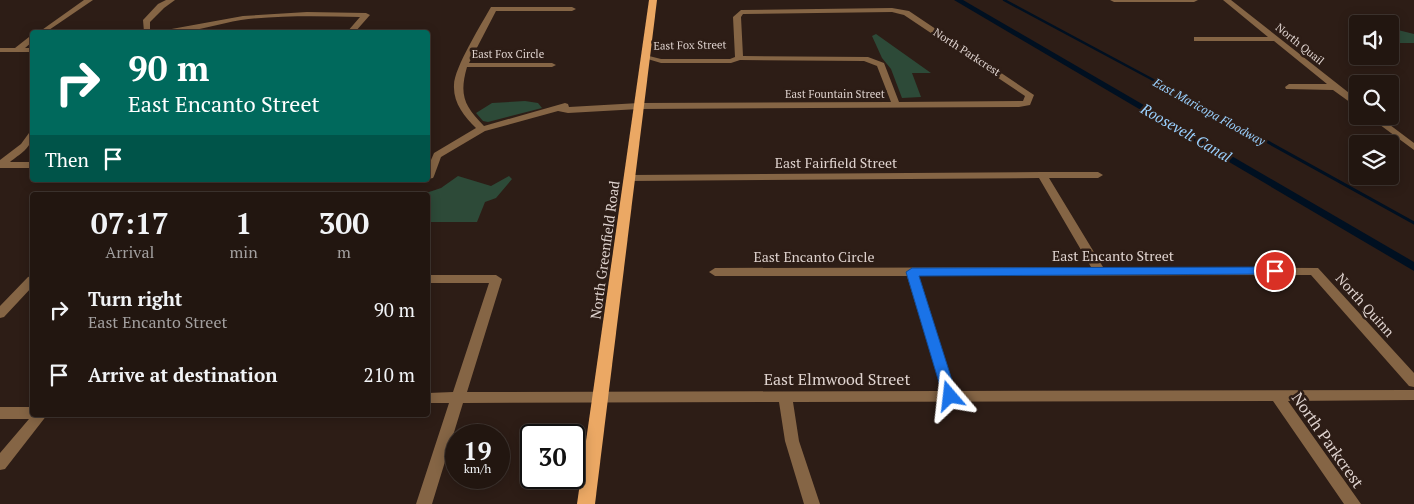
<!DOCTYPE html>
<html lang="en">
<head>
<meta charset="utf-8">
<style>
  body { margin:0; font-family:"PT Serif",serif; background:#2a1f19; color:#f1f3f6; height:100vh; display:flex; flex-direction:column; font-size:19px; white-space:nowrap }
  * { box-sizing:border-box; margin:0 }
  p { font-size:16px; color:#a29f9f }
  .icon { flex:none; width:28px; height:28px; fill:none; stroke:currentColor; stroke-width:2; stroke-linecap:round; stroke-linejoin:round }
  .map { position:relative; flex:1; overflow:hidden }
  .drawer { position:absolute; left:30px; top:192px; width:400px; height:225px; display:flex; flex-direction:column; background:#221610; border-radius:5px; box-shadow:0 2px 12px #0003,0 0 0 1px #3f3530 }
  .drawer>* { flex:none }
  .hud { position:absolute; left:30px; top:30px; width:400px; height:152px; border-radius:5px; box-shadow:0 2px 12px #0003,0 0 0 1px #3f3530; background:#00695c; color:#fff; overflow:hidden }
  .fabs { position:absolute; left:1349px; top:15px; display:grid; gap:10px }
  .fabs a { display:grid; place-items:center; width:50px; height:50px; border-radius:5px; background:#221610; box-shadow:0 2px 12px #0003,0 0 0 1px #3f3530; font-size:25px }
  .speed { position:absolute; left:445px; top:424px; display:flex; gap:10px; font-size:25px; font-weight:700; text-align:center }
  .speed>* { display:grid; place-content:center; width:65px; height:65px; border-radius:50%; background:#221610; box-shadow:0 2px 12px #0003,0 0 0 1px #3f3530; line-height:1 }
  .speed small { font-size:12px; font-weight:400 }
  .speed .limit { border:2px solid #111; border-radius:8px; background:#fff; color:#111 }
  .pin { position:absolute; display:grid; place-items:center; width:42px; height:42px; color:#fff; margin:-21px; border:2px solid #fff; border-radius:50%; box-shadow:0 1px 5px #0007 }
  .me { position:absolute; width:55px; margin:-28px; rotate:343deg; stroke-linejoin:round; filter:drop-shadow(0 0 4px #0008) }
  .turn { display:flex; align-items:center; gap:18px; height:105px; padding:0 15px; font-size:22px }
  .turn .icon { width:65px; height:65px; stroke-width:2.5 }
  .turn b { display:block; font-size:35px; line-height:42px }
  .then { display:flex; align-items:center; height:48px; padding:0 15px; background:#0003; gap:10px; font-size:19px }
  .eta { display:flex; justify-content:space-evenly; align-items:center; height:85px; text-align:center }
  .eta b { font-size:30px; font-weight:800; line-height:35px }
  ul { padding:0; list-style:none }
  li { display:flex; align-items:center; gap:15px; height:65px; padding:0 15px }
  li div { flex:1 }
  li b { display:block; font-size:19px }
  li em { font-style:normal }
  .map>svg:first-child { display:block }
</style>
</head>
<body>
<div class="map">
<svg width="1414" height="504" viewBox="0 0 1414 504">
  <rect width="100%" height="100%" fill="#2d1d16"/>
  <path fill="#2d4a38" d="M1390,28l24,6v9h-24v-6h10z
    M876,34l55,39h-19l9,24 -19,1 -11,-29 -9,-11 -10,-22z
    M525,101l13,2 4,5 -54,14 -5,-1 -7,-8 16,-10z
    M458,176l33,10 18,-10 3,3 -16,19 -11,4 -8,20h-49v-27h-8l21,-7z"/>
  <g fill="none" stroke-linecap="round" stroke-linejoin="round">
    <path stroke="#001021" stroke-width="2.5" d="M1004,0l237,127"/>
    <path stroke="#001021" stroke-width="3" d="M1239,126l175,97"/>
    <path fill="#001021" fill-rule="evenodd" d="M954,0h9l451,262v9z"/>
    <path fill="#856545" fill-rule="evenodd" d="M84,0h9l-47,32h-7z
      M166,0h9l-11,8 -14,14v10h-6l-1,-12 15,-16z
      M1110,0h88l-4,2h-80z
      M1223,0h8l127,100v8l-25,-18 -47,-1 -1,-2 4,-3h38l-53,-43h-80v-4h74z
      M491,7h81l4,2 -4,2h-76l-27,52h83l4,2 -4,2h-85c-8,28 -3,39 17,59l81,-23 3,1 1,3 70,-4 252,-1 -14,-36 -13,-5 -124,-1 -9,3h-70l-20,-6 4,-2 16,4h69l5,-2 -2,-40 8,-7 151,-2 17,3 125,84 -4,10 -11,2 -380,2 -71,4 -10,-2 -73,20 -44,26 -7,19 -1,2 -5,1v-12l6,-14 42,-25c-12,-12 -23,-25 -22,-43 0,-17 28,-62 37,-78zM892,12l12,3 121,81 -2,5 -124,1 -15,-39 -16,-6 -125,-1 -2,-39 2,-3z
      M307,12l59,1 4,2 -15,17h-8l13,-15c-39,-1 -80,-2 -119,3 -25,4 -54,15 -79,12l4,-2 77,-14z
      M29,37h3v5l-7,6h7v4h-32v-4h15z
      M1368,116h10l36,27v7z
      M32,132c2,15 -12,22 -22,30h22v6h-32v-8l21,-16 8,-11z
      M1042,172h56l5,3 -5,3h-49l54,89 215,1 96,105v14l-5,-1 -98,-111 -392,1 36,115 459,-1v10l-126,1 73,103h-17l-71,-103 -480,1 6,39 21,63h-16l-19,-63 -6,-39 -316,1 -31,101h-16l33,-101h-21v-10l25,-1 36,-109h-61v-8h68l6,4 -35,113 475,-1 -35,-115h-192l-6,-4 6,-4 376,-1 -52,-89 -409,3 -5,-3 5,-3z
      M32,276v11l-28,30 -4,1v-12l28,-29z
      M0,407h32v8h15l-42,54 -5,1v-17l29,-34h-29z"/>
    <path fill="#eba864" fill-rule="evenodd" d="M649,0h8l-62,504h-18z"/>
  </g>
  <path fill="#1a73e8" stroke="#114b97" d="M1275,267l6,4 -2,3 -360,2 38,120 -2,4 -5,1 -5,-1 -2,-4 -37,-124 6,-4z"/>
  <g text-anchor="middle" stroke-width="5" stroke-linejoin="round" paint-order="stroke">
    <g font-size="11" fill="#dfd3cf" stroke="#2d1d16">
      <text transform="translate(1300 44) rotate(39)" y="4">North Quail</text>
      <text transform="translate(690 45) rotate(-1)" y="4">East Fox Street</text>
      <text transform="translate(967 52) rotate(33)" y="4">North Parkcrest</text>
      <text x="508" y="58">East Fox Circle</text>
      <text x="835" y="98">East Fountain Street</text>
    </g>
    <g font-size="12" font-style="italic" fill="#9ad0fe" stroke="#2d1d16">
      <text transform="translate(1209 112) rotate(29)" y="4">East Maricopa Floodway</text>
    </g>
    <g font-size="14" fill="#dfd3cf" stroke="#2d1d16">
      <text x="836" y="168">East Fairfield Street</text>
      <text transform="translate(605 250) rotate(-82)" y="5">North Greenfield Road</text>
      <text x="1113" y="261">East Encanto Street</text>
      <text x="814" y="262">East Encanto Circle</text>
      <text transform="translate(1365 305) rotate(48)" y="5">North Quinn</text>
    </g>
    <g font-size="15" font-style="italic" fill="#9ad0fe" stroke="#2d1d16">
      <text transform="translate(1186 133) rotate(30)" y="5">Roosevelt Canal</text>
    </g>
    <g font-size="16" fill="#dfd3cf" stroke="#2d1d16">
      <text x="837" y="385">East Elmwood Street</text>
      <text transform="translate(1328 440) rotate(55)" y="6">North Parkcrest</text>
    </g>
  </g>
</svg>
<div class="fabs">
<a><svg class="icon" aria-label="sound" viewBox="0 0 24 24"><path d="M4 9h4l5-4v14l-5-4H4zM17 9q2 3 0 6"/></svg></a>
<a><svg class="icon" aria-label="search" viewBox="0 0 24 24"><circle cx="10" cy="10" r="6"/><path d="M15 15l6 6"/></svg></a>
<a><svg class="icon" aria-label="layers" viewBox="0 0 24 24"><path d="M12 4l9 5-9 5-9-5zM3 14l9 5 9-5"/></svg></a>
</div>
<div class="speed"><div>19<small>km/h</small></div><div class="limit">30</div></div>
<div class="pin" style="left:1275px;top:271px;background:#d93025"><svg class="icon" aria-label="arrive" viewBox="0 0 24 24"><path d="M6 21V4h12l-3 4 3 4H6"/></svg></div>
<svg class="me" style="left:950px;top:396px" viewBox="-20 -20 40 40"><path d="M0-17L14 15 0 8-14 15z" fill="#1a73e8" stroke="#fff" stroke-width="4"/></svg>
<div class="hud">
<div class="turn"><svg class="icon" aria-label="right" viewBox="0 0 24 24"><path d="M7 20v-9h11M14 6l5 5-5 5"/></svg><div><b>90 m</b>East Encanto Street</div></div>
<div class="then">Then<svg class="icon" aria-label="arrive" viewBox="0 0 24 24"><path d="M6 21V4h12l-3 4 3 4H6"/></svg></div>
</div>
<section class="drawer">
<div class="eta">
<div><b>07:17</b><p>Arrival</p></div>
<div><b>1</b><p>min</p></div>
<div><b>300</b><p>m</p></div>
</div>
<ul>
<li><svg class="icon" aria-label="right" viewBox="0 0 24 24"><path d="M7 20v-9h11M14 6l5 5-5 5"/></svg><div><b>Turn right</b><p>East Encanto Street</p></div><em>90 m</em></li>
<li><svg class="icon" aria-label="arrive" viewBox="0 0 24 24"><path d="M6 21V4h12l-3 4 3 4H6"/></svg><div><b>Arrive at destination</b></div><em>210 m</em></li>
</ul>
</section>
</div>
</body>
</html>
